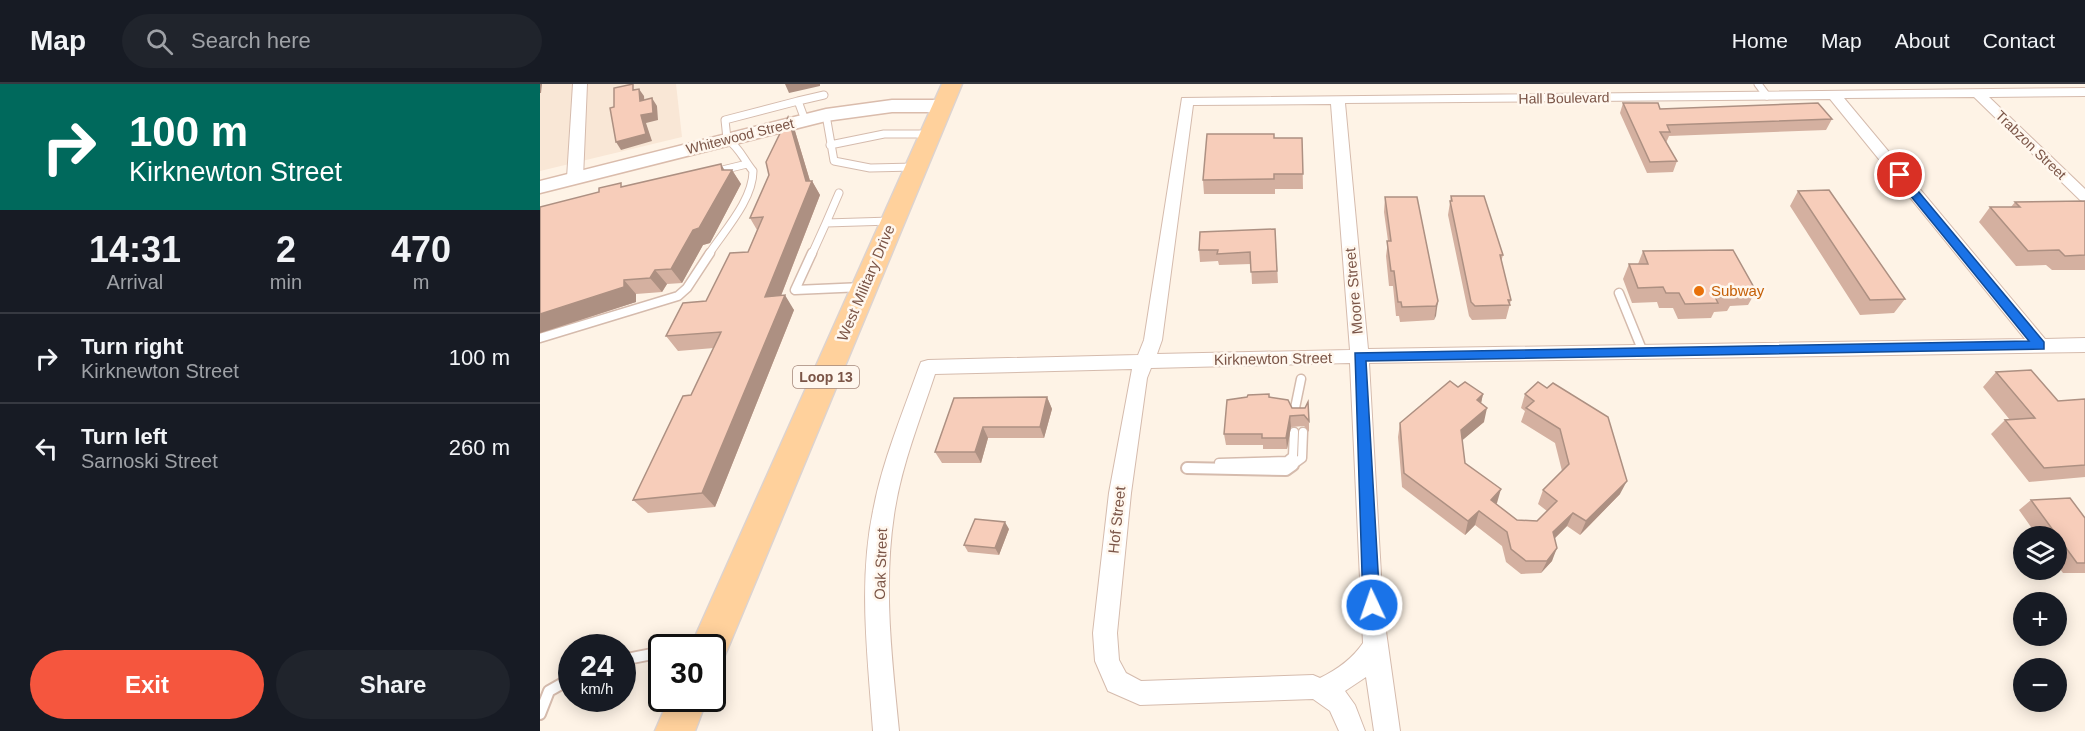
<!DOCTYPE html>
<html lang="en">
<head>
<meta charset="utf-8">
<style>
  body { margin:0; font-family:Arial,sans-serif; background:#20242c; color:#f1f3f6; height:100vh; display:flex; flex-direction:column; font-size:22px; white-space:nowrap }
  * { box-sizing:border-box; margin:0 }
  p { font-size:20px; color:#9ea1a6 }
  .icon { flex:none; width:33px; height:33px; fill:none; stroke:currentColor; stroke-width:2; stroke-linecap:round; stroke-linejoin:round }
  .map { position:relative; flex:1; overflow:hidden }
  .details { display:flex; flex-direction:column; background:#171b24; width:540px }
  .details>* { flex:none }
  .guide { background:#00695c; color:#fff; overflow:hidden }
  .fabs { position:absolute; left:1473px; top:442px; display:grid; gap:12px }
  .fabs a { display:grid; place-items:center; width:54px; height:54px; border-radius:50%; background:#171b24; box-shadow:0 3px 15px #0003; font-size:30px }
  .speed { position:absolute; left:18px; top:550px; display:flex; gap:12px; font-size:30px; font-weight:700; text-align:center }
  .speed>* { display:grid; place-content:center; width:78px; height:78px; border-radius:50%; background:#171b24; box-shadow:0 3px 15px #0003; line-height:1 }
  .speed small { font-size:15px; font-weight:400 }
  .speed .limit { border:3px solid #111; border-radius:9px; background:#fff; color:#111 }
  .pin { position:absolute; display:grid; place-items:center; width:51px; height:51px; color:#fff; margin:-26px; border:3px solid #fff; border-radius:50%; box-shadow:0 2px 6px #0007 }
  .me { position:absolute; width:66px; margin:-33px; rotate:357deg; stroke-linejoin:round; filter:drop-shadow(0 0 4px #0008) }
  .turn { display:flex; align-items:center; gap:21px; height:126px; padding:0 30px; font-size:27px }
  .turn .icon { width:78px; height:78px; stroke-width:2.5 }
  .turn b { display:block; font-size:42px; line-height:51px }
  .eta { display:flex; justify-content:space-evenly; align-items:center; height:102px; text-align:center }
  .eta b { font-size:36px; font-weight:700; line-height:42px }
  .cta { display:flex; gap:12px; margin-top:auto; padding:12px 30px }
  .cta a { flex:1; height:69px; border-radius:36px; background:#f5563e; color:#fff; font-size:24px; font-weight:700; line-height:69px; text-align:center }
  .cta a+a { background:#20242c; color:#f1f3f6 }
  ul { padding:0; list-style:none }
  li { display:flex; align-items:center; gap:18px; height:90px; padding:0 30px; border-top:2px solid #363941 }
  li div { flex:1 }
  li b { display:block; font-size:22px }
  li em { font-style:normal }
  header { display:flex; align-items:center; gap:36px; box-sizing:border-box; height:84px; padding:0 30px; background:#171b24; border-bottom:2px solid #363941 }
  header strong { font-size:28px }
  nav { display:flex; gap:33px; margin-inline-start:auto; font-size:21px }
  .search { width:420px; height:54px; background:#20242c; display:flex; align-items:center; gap:15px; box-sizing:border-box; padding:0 21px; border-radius:33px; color:#9ea1a6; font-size:22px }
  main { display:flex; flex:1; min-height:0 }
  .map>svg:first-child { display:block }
</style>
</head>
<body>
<header>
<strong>Map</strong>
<div class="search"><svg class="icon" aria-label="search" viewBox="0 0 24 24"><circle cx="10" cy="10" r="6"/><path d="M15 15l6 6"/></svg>Search here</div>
<nav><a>Home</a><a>Map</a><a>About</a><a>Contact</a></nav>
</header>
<main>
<section class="details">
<div class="guide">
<div class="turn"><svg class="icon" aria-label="right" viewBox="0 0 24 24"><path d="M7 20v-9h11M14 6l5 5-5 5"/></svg><div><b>100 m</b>Kirknewton Street</div></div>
</div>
<div class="eta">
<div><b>14:31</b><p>Arrival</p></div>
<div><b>2</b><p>min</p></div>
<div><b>470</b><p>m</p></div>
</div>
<ul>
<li><svg class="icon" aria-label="right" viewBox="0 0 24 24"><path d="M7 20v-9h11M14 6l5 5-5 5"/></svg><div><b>Turn right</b><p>Kirknewton Street</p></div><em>100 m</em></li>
<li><svg class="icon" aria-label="left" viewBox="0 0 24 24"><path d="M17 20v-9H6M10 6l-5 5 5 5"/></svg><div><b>Turn left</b><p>Sarnoski Street</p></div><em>260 m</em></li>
</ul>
<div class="cta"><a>Exit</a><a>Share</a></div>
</section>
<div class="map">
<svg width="1545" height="647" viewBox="0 0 1545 647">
  <rect width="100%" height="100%" fill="#fef3e6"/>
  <path fill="#f9e7d6" d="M0,0h136l6,53 -142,34z"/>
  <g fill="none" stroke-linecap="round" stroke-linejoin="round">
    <defs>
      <path id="lane-far2" d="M1218,0l9,12
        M286,31l8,46 36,7 45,-1
        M265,36l-7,-19 26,-6
        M290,61l54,-11h46
        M174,88l33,-8
        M286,139l13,-30
        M169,170c15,-23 44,-54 44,-83 -10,-12 -13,-23 -26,-32l-2,-19 73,-19
        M272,170l14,-31 65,-2"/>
      <path id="lane-far1" d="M272,169l-17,37 68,-3
        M1079,209l24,59
        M0,254l138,-42 9,-8 23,-35
        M754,329l7,-34
        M679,379l68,-2 6,-5 1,-24
        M751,382l11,-8 1,-26"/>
      <path id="lane" d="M647,384l99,2 7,-5
        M139,564l22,-5
        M82,576l40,-8
        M0,630l9,-23 23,-13"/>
      <path id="street" d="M33,0h14l-4,94 -8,5 -8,-5z
        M1545,4v8l-96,1 96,92v13l-5,-2 -106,-103 -130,1 201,241 40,-1v14l-716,11 14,247 17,121h-26l-8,-54 -21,14 10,14 10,26h-26l-9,-20 -17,-12 -173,6 -32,-14 -13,-30 -2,-28 16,-140 23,-124 -197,5c-15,46 -34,92 -41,141 -11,72 -2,144 5,216h-26c-5,-72 -15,-148 0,-220 9,-49 29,-96 46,-144l2,-5 7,-2 210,-5 6,-15 38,-242zM1290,15l195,240 -657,10 -23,-246zM791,20l19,246 -193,4 5,-14 31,-235zM810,279l13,280c-11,16 -25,26 -43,35l-7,-3 -172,6 -15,-8 -7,-13 -2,-27 14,-140 16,-115 4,-10z"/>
      <path id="secondary" d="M352,16h51l9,6 -9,6h-51l-66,9 -286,72v-12l286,-72z"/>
      <path id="primary" d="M402,0h20l-234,564 -6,13 -10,3v-16h-22z
        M129,615h38l-12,32h-40z"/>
    </defs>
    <use href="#lane-far2" stroke="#d5bbad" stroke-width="9"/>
    <use href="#lane-far1" stroke="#d5bbad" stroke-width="11"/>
    <use href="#lane" stroke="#d5bbad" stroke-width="14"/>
    <use href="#street" stroke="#d5bbad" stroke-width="2"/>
    <use href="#secondary" stroke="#dabcac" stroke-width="3"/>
    <use href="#primary" stroke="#ddd3cf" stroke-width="3"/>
    <use href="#lane-far2" stroke="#fff" stroke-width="7"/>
    <use href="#lane-far1" stroke="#fff" stroke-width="8"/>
    <use href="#lane" stroke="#fff" stroke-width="10"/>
    <use href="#street" fill="#fff" fill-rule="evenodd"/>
    <use href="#secondary" fill="#fff" fill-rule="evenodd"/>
    <use href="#primary" fill="#ffd19c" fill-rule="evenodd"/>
  </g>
  <path fill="#d4b0a0" d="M1083,19l37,6 172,10 -6,11 -157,6 -3,7 11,18 -4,11 -26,1 -27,-60z
    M248,33l7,14 15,50h2l8,14 -39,101 13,14 -79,197 -67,6 -15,-13 58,-105 23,-47 -36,3 -12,-15 40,-35 42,-49 9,-22 -7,-12 19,-43z
    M734,54h28l1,51h-28v5h-71l-1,-14z
    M192,86l9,14 -31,59 -7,2 -21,38 -15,1 -5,8 -26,2v8l-96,31v-126l84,-20z
    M1258,107l107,108 -11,14 -34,2 -70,-109z
    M911,112l52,59 -2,7 10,38 -5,19 -34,1 -3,-4 -21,-101z
    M845,113l53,104 -4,19 -34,2 -1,-6h-3l-3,-30h-4l-3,-30 2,-15 -4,-29z
    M1545,117v69h-33l-6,-5 -30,1 -37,-44 11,-15h21l4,-5z
    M735,145l3,54 -26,1 -1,-20 -32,1 -1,-4 -18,1 -1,-12z
    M1103,167l113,40 -8,14 -18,1 -3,5 -13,1 -3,6 -33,1 -5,-11h-14l-2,-6 -25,1 -9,-24 6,-15h9z
    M1456,288l62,29 27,-2v78l-56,5 -38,-48 14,-14h5l-27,-33z
    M998,298l82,112 -40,41 -13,-9 -12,12 -3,23 -11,12 -20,1 -15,-12 -4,-16 -27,-21 -10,10 -63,-48 -4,-50 2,-14 83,-29 -2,9 3,19 -22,18 3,23 32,40 -1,1 21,16 20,1 10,-10 -9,-7 5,-14 19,-19 -7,-28 -34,-21 4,-11 -4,-3 4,-14z
    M507,313l5,12 -8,29h-56l-7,25h-39l-7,-11 19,-54z
    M729,313l23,11h13l4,13v11l-5,-6 -13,1 -4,22h-24v-4h-37l-2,-11z
    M1491,416l54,18v55h-22l-7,-9v-27h-18l-19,-27z
    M469,445l-10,26 -31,-3 -4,-7z"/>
  <path fill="#ad9082" d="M0,0h2l-1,9h-1z
    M245,0h35v2l-31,7z
    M99,5l5,7 1,13 -5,-8z
    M112,14l5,8 1,14 -12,3 6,18 -31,9 -5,-8z
    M248,33l7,14 16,53 1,-3 8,14 -45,116 -10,-14z
    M181,80l7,12 4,-6 9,14 -31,59 -7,2 -21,38 -11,-14 51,-99z
    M115,186l12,14 -5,8 -12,-14z
    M84,196l12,14v8l-96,31v-19z
    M245,211l9,15 -79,197 -13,-14z
    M898,217l-2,15 -2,4 2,-14z
    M943,310l-3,14 -3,-8z
    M507,313l5,12 -8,29 -4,-11z
    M947,324l-3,14 -26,22 3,-14z
    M750,332l1,11 -4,22 -1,-11z
    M443,343l5,11 -7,25 -6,-11z
    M1087,397l-7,13 -40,41 6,-14z
    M961,405l-4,14 -10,10 4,-13z
    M939,427l-4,14 -10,10 3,-14z
    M1033,429l-6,13 -19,19 5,-13z
    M465,438l4,7 -10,26 -4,-7z
    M1017,464l-5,13 -11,12 6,-12z"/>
  <path fill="#f7cdba" stroke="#ad9082" stroke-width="1.5" d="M93,0v6l6,-1 1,12 12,-3 1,15 -12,2 5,19 -30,8 -6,-34 4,-1v-19z
    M1083,19h35l2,6 158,-6 14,16 -165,6 3,7h-10l17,29 -27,1z
    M248,33l18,64h6l-47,116 20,-2 -83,198 -69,7 50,-104 8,-1 30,-63 -55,4 17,-33 23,-2 24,-48 18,-1 15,-35 -13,1 19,-43 -3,-13z
    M667,50h67v4h28l1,36h-29v5l-71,1z
    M181,80l1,6h10l-33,58 -6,2 -22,39 -16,1 -5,8 -26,2v7l-84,27v-107l59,-15v-4l22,-5v4z
    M1289,106l76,109 -35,1 -72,-109z
    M911,112h33l19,59h-3l11,45h-3l2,5 -35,1 -4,-4 -21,-101h2z
    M845,113h32l21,104 -2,5 -34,1 -1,-5h-3l-4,-31h-3l-4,-30h4z
    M1545,117v54l-20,1 -6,-6 -31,1 -38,-44h30l-5,-5z
    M735,145l2,42 -26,1 -1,-20 -33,2 1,-4h-19l1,-18z
    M1193,166l23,41h-24l2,6h-19l3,6 -33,1 -6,-11h-13l-3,-6 -25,1 -9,-24h19l-5,-13z
    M1491,286l27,31 27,-2v66l-41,3 -39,-48 30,-2 -39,-46z
    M910,297l8,6 7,-5 18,12 -6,6 10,8 -26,22 4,33 36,26 -10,11 26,20 20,1 20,-20 -14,-11 26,-26 -9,-35 -34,-21 8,-7 -9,-7 13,-12 9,6 6,-5 55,34 19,64 -41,40 -13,-8 -20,19 4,16 -10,13h-21l-15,-12 -4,-17 -28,-21 -11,10 -64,-48 -4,-50z
    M729,310v3l19,3 4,8h13l3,-6 1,19 -5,-6 -14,1 -4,22h-24v-4h-38l3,-34 20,-3 1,-2z
    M507,313l-7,30h-57l-8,25h-40l19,-54z
    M1530,414l15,20v45h-8l-46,-63z
    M435,435l30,3 -10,26 -31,-3z"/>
  <path fill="#1a73e8" stroke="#114b97" stroke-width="1.5" d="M1356,89h7l141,169v7l-678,12 14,244 -3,6 -5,2 -6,-2 -3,-6 -8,-252 674,-12 -133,-163z"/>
  <circle fill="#e8710a" stroke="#fff7ee" stroke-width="2" cx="1159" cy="207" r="6"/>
  <g text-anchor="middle" stroke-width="5" stroke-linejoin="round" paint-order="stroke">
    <g font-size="14" fill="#7b5547" stroke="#fff7ee">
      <text transform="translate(1024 14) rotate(-1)" y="5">Hall Boulevard</text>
      <text transform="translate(200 52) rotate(-14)" y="5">Whitewood Street</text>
      <text transform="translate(1491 61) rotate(44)" y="5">Trabzon Street</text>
    </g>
    <rect fill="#fff7ee" stroke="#a38679" stroke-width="1.5" x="253" y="282" width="66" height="22" rx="4.5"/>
    <g font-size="14" font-weight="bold" fill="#7b5547">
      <text x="286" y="298">Loop 13</text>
    </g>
    <g font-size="15" fill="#7b5547" stroke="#fff7ee">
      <text transform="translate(326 199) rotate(-67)" y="5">West Military Drive</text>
      <text transform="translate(814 207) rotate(-95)" y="5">Moore Street</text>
      <text transform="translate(733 275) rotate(-1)" y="5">Kirknewton Street</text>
      <text transform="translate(577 436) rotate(-84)" y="5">Hof Street</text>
      <text transform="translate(341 480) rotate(-88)" y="5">Oak Street</text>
    </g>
    <g font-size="15" fill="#c56008" stroke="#fff7ee" text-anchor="start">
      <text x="1171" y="212">Subway</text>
    </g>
  </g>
</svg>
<div class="fabs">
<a><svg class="icon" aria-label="layers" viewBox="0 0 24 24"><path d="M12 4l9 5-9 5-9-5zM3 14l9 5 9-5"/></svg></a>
<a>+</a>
<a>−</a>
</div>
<div class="speed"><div>24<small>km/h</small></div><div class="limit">30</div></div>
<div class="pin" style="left:1360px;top:91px;background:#d93025"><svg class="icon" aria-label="arrive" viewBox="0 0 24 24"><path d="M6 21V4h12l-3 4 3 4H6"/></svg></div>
<svg class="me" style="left:832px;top:521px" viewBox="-20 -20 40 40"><circle r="17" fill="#1a73e8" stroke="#fff" stroke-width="3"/><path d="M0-11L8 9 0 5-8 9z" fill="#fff"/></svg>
</div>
</main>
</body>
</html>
